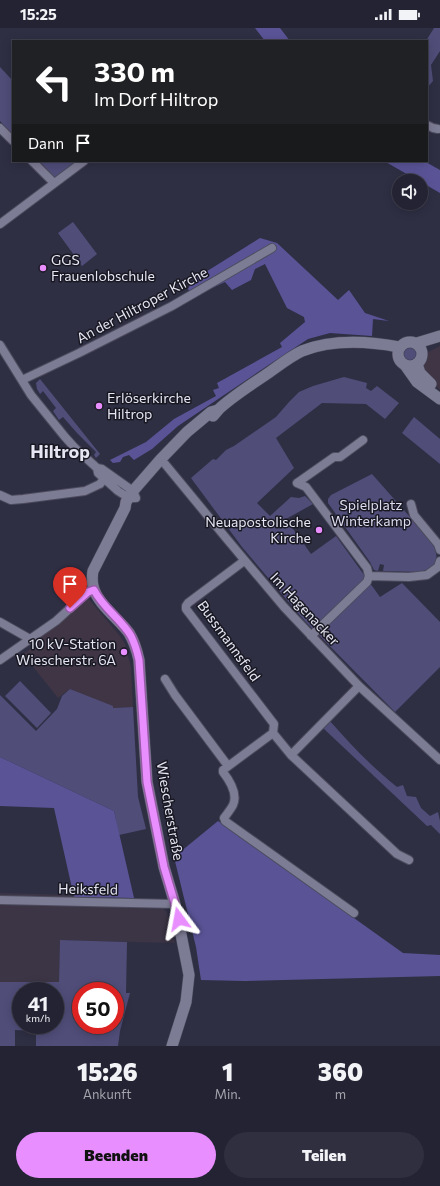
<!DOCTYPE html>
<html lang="de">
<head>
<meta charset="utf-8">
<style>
  body { margin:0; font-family:Commissioner,sans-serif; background:#2f2f3f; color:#f1f3f6; height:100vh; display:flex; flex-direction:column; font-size:15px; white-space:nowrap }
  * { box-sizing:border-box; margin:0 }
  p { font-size:13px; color:#a3a4ac }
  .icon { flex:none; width:22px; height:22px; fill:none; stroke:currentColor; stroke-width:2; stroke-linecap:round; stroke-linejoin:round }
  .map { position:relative; height:1018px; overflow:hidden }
  .sheet { display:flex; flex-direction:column; background:#232333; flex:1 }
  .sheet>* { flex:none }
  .banner { position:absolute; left:12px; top:12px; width:416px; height:122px; border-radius:0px; box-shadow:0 2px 10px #0003,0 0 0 1px #40404e; background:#202124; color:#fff; overflow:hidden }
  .buttons { position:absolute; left:392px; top:146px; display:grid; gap:8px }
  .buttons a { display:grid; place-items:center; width:36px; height:36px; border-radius:50%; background:#232333; box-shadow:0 2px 10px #0003,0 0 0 1px #40404e; font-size:20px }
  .speed { position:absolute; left:12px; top:954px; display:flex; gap:8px; font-size:20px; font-weight:700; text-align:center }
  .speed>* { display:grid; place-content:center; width:52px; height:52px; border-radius:50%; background:#232333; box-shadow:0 2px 10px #0003,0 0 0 1px #40404e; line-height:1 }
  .speed small { font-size:10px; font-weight:400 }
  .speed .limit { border:6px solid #d22; background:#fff; color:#111 }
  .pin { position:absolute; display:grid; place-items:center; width:34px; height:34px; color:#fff; margin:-41px -17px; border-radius:50% 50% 50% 0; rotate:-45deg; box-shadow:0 0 4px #0007 }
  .pin .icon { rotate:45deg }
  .me { position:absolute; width:44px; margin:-22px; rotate:347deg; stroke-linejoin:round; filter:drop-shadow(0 0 3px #0008) }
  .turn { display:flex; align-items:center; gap:14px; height:84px; padding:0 16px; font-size:18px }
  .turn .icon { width:52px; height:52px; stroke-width:2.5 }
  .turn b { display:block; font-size:28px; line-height:34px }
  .then { display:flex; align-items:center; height:38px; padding:0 16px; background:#0003; gap:8px; font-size:15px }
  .eta { display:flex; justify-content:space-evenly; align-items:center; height:68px; text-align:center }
  .eta b { font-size:24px; font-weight:800; line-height:28px }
  .cta { display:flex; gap:8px; margin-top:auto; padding:8px 16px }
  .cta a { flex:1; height:46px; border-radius:24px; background:#e88eff; color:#111; font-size:16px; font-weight:800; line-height:46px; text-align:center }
  .cta a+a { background:#2f2f3f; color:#f1f3f6 }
  .status { display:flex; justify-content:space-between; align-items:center; height:28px; padding:0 20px; background:#232333; direction:ltr }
  .status svg { height:11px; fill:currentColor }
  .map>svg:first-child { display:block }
</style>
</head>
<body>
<div class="status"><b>15:25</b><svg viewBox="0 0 49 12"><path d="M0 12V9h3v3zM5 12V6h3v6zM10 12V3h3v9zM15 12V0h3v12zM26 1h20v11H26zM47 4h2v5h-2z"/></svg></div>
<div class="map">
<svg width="440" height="1018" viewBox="0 0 440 1018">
  <rect width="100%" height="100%" fill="#2f2f44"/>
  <path fill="#3f3544" d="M440,318v44l-12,-11 -6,-14 2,-11z
    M88,570l32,38 5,8 6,23 2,40 -20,1 -43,-19 -12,9 -35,-44 13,-9 -3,-4z"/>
  <path fill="#3c3546" d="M0,865l74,2 -2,11 91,3 4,3 8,31 -115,-3 -1,42h-59z"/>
  <path fill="#504d79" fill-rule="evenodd" d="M434,0h6v23l-9,14 2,16 -6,7v-47h-1z
    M0,39l13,14v54l-13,-14z
    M39,133h40l-21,16h-4z
    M73,194l24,32 -15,12 -24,-33z
    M404 326a6 6 0 1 1 12 0a6 6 0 1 1-12 0Z
    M344,349l23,6 -1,5 5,3 6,-5 22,17 -14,16 -19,-15 -44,-1 -46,35 18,30 -37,35 13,13 21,-19 8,1 6,-2 8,8 -27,15 25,35 25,-18 44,61 22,-14 38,39v45l-45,45 -91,-92 -62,-73 -51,-69 22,-19 3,1 10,-10 8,-4 42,-29 13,-15 10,-10 14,-6z
    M40,351l60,75 -4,4 -2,-3 2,-3 -19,-19 -14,-16 -4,3 -6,-9 3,-3 -13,-17 -3,3 -3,-5 -1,-6z
    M414,389l26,22v25l-38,-31z
    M372,446l60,68c8,16 6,26 -13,30l-36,-1 1,-6 -4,-1 -2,7 -4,-1 -4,-8 -42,-59v-4l3,-4z
    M20,653l31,32 -14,15 -32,-32z
    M70,661l43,17v2l20,-1 5,90 8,32 -27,6 -5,-24 -114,-54v-62l36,36 21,-22 5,-13z
    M329,692c21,24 43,47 68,67l6,-2 4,11 9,1 5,11 9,8 8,-4 2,9v13l-9,-9 -4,1 -104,-98z
    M60,912l67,2 -1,51h4l-10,38 -2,15h-82v-15l-21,-1v16h-15v-64h59zM21,963h34v34h-34zM81,963h34v34h-34z"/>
  <path fill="#5a5497" d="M255,0h25l10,13h-25z
    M384,133h40l16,9v23l-19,-11v-1h-2z
    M260,210l17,5 61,57 11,-10 16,23 24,8 -16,-2 -1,17 -42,-3 -22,6 -35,23 -95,64 -26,23 -18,11 -5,-5 -6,2 -3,5 -7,1 -3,-3 36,-18 28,-23 42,-23 -3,-6 6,-2 -2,-5 65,-36 -2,-4 25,-21 -1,-5 -17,-9 -22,-44 -10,5 -4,11 -19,10 -7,-8 -32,15 -5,-8 5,-9z
    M0,729l114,54 20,87 -60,-1 -20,-89 -54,-2z
    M218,793l185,132 37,2v21l-195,5 -44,-1 -5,-33 -22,-90z"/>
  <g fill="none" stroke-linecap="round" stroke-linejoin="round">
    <defs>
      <path id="minor" d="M427,97l6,3 5,1
        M0,100l13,13
        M32,133l22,22
        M0,196l84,-63
        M0,317l31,50 34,42 10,11 22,20 1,5 20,18 11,7h7l-3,-7 -31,-22 -5,-1
        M22,352l57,-27 93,-47 100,-58
        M165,436l61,74 58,69 75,79 81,74
        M297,455l9,4 61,81 2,8 -2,6 -56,54
        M297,455l37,-26h6l23,-17
        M0,467l11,5 12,-1 62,-8 15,-7 6,-8
        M411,476l3,11 24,29 2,6
        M244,533l-56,42 -2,3v3l88,115 -1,9 18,22 106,99 12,6
        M369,548l40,1 18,-2 11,-8 2,-6
        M0,594l30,17
        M0,632l56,-39 32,-29 6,-2
        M165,651l10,16 53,71
        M273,705l-50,37v2c7,9 15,22 10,33 -2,4 -6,9 -9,13l1,3 129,92
        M291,727l68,-69
        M0,872l175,4"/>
      <path id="tertiary" d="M417,336l3,9 11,11
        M405,337l12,17 23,17"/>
      <path id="secondary" d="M398 326a12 12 0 1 1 24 0a12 12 0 1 1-24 0Z
        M417,315l23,-7
        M213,388c2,-2 4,-5 6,-7 13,-12 30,-23 45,-33 12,-8 25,-19 38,-25 31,-12 65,-10 97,-4
        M172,1018l14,-44 3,-27 -14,-71 -11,-37 -17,-85 -8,-122c-2,-9 -5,-19 -10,-27 -10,-14 -32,-29 -36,-47 -1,-5 -1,-10 0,-15l32,-63 1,-6 7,-11 27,-31 27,-28 24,-20 7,-2"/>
    </defs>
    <use href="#minor" stroke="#4d4c5e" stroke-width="10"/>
    <use href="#tertiary" stroke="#4d4c5e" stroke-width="12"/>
    <use href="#secondary" stroke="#4d4c5e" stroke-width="12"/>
    <use href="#minor" stroke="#7d7c95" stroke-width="8"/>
    <use href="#tertiary" stroke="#7d7c95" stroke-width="11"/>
    <use href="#secondary" stroke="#7d7c95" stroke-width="11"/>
  </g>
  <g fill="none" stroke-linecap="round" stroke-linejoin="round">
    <defs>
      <path id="route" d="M70,580l18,-16 6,-2c9,18 27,29 37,46 4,8 6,15 8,24l8,122 17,85 11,37 4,15"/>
    </defs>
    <use href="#route" stroke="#975ca6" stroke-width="10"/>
    <use href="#route" stroke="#e88eff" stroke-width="7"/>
  </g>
  <g fill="#e88eff" stroke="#181822" stroke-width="1.5">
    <circle cx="43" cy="240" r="4"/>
    <circle cx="99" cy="378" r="4"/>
    <circle cx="319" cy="502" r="4"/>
    <circle cx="124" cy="624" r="4"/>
  </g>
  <g text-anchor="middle" stroke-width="3" stroke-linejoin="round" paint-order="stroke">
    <g font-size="14" fill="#e5e5f3" stroke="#181822" text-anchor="start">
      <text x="51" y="237">GGS<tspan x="51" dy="16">Frauenlobschule</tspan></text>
      <text x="107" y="375">Erlöserkirche<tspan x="107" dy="16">Hiltrop</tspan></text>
      <text x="311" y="499" text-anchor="end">Neuapostolische<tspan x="311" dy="16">Kirche</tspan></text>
      <text x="116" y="621" text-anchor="end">10 kV-Station<tspan x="116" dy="16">Wiescherstr. 6A</tspan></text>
    </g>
    <g font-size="14" fill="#e5e5f3" stroke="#181822">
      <text transform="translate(142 277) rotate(-28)" y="5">An der Hiltroper Kirche</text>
      <text transform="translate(305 581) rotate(47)" y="5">Im Hagenacker</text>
      <text transform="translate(229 613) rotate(54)" y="5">Bussmannsfeld</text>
      <text transform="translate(170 783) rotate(80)" y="5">Wiescherstraße</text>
      <text transform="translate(88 861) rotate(1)" y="5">Heiksfeld</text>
    </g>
    <g font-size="14" fill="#ddddf1" stroke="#181822">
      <text x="371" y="482">Spielplatz<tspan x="371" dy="16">Winterkamp</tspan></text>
    </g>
    <g font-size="18" font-weight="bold" fill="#e5e5f3" stroke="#181822">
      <text x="60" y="430">Hiltrop</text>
    </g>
  </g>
</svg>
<div class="buttons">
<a><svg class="icon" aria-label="sound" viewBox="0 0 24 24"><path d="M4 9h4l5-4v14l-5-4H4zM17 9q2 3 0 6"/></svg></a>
</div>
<div class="speed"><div>41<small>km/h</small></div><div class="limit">50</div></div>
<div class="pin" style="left:70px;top:580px;background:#d93025"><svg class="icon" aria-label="arrive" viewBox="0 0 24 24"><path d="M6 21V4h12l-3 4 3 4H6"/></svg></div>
<svg class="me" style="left:179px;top:891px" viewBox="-20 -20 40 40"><path d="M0-17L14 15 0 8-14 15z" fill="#e88eff" stroke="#fff" stroke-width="4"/></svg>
<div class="banner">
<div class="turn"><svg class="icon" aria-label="left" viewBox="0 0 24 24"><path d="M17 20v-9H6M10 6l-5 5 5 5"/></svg><div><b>330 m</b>Im Dorf Hiltrop</div></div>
<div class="then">Dann<svg class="icon" aria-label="arrive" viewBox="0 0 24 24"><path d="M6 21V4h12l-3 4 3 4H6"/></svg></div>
</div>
</div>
<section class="sheet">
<div class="eta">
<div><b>15:26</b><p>Ankunft</p></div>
<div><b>1</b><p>Min.</p></div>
<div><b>360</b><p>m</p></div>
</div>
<div class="cta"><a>Beenden</a><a>Teilen</a></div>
</section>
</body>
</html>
